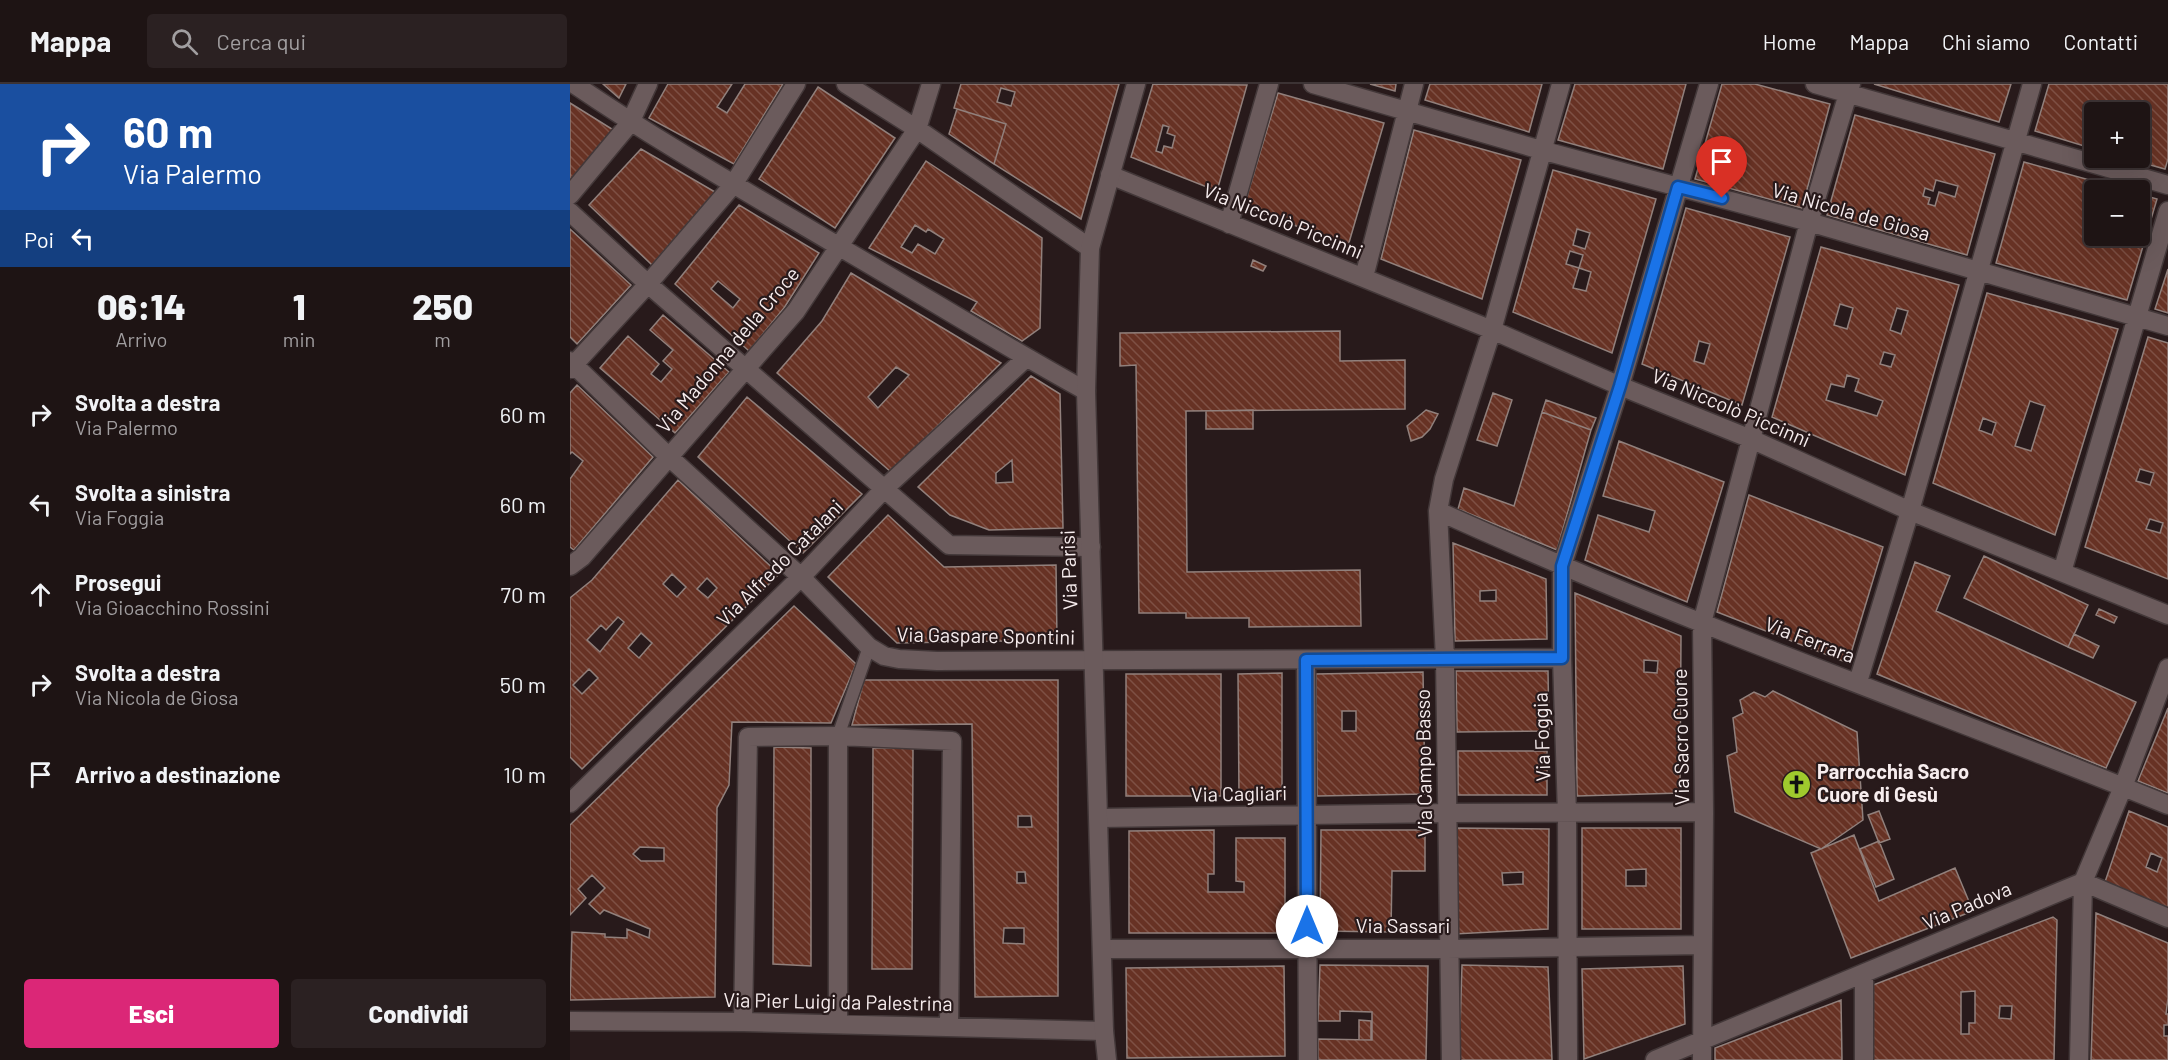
<!DOCTYPE html>
<html lang="it">
<head>
<meta charset="utf-8">
<style>
  body { margin:0; font-family:Barlow,sans-serif; background:#2b2122; color:#f1f3f6; height:100vh; display:flex; flex-direction:column; font-size:22px; white-space:nowrap }
  * { box-sizing:border-box; margin:0 }
  p { font-size:20px; color:#a19ea0 }
  .icon { flex:none; width:33px; height:33px; fill:none; stroke:currentColor; stroke-width:2; stroke-linecap:round; stroke-linejoin:round }
  .map { position:relative; flex:1; overflow:hidden }
  .drawer { display:flex; flex-direction:column; background:#1e1414; width:570px }
  .drawer>* { flex:none }
  .hud { background:#1a4fa0; color:#fff; overflow:hidden }
  .tools { position:absolute; left:1514px; top:18px; display:grid; gap:12px }
  .tools a { display:grid; place-items:center; width:66px; height:66px; border-radius:6px; background:#1e1414; box-shadow:0 6px 24px #0002,0 0 0 2px #3c3334; font-size:30px }
  .pin { position:absolute; display:grid; place-items:center; width:51px; height:51px; color:#fff; margin:-62px -26px; border-radius:50% 50% 50% 0; rotate:-45deg; box-shadow:0 0 6px #0007 }
  .pin .icon { rotate:45deg }
  .me { position:absolute; width:66px; margin:-33px; rotate:0deg; stroke-linejoin:round; filter:drop-shadow(0 0 4px #0008) }
  .turn { display:flex; align-items:center; gap:21px; height:126px; padding:0 24px; font-size:27px }
  .turn .icon { width:78px; height:78px; stroke-width:2.5 }
  .turn b { display:block; font-size:42px; line-height:51px }
  .then { display:flex; align-items:center; height:57px; padding:0 24px; background:#0003; gap:12px; font-size:22px }
  .eta { display:flex; justify-content:space-evenly; align-items:center; height:102px; text-align:center }
  .eta b { font-size:36px; font-weight:800; line-height:42px }
  .cta { display:flex; gap:12px; margin-top:auto; padding:12px 24px }
  .cta a { flex:1; height:69px; border-radius:6px; background:#db2777; color:#fff; font-size:24px; font-weight:800; line-height:69px; text-align:center }
  .cta a+a { background:#2b2122; color:#f1f3f6 }
  ul { padding:0; list-style:none }
  li { display:flex; align-items:center; gap:18px; height:90px; padding:0 24px }
  li div { flex:1 }
  li b { display:block; font-size:22px }
  li em { font-style:normal }
  header { display:flex; align-items:center; gap:36px; box-sizing:border-box; height:84px; padding:0 30px; background:#1e1414; border-bottom:2px solid #3c3334 }
  header strong { font-size:28px }
  nav { display:flex; gap:33px; margin-inline-start:auto; font-size:21px }
  .search { width:420px; height:54px; background:#2b2122; display:flex; align-items:center; gap:15px; box-sizing:border-box; padding:0 21px; border-radius:6px; color:#a19ea0; font-size:22px }
  main { display:flex; flex:1; min-height:0 }
  .map>svg:first-child { display:block }
</style>
</head>
<body>
<header>
<strong>Mappa</strong>
<div class="search"><svg class="icon" aria-label="search" viewBox="0 0 24 24"><circle cx="10" cy="10" r="6"/><path d="M15 15l6 6"/></svg>Cerca qui</div>
<nav><a>Home</a><a>Mappa</a><a>Chi siamo</a><a>Contatti</a></nav>
</header>
<main>
<section class="drawer">
<div class="hud">
<div class="turn"><svg class="icon" aria-label="right" viewBox="0 0 24 24"><path d="M7 20v-9h11M14 6l5 5-5 5"/></svg><div><b>60 m</b>Via Palermo</div></div>
<div class="then">Poi<svg class="icon" aria-label="left" viewBox="0 0 24 24"><path d="M17 20v-9H6M10 6l-5 5 5 5"/></svg></div>
</div>
<div class="eta">
<div><b>06:14</b><p>Arrivo</p></div>
<div><b>1</b><p>min</p></div>
<div><b>250</b><p>m</p></div>
</div>
<ul>
<li><svg class="icon" aria-label="right" viewBox="0 0 24 24"><path d="M7 20v-9h11M14 6l5 5-5 5"/></svg><div><b>Svolta a destra</b><p>Via Palermo</p></div><em>60 m</em></li>
<li><svg class="icon" aria-label="left" viewBox="0 0 24 24"><path d="M17 20v-9H6M10 6l-5 5 5 5"/></svg><div><b>Svolta a sinistra</b><p>Via Foggia</p></div><em>60 m</em></li>
<li><svg class="icon" aria-label="ahead" viewBox="0 0 24 24"><path d="M12 20V5M6 11l6-6 6 6"/></svg><div><b>Prosegui</b><p>Via Gioacchino Rossini</p></div><em>70 m</em></li>
<li><svg class="icon" aria-label="right" viewBox="0 0 24 24"><path d="M7 20v-9h11M14 6l5 5-5 5"/></svg><div><b>Svolta a destra</b><p>Via Nicola de Giosa</p></div><em>50 m</em></li>
<li><svg class="icon" aria-label="arrive" viewBox="0 0 24 24"><path d="M6 21V4h12l-3 4 3 4H6"/></svg><div><b>Arrivo a destinazione</b></div><em>10 m</em></li>
</ul>
<div class="cta"><a>Esci</a><a>Condividi</a></div>
</section>
<div class="map">
<svg width="1598" height="976" viewBox="0 0 1598 976">
  <defs>
    <pattern id="building-back-hatch" width="6" height="6" patternUnits="userSpaceOnUse" patternTransform="scale(1.5)"><rect width="6" height="6" fill="#673224"/><path d="M-1 5l2 2M0 0l6 6M5-1l2 2" fill="none" stroke="#7e5044"/></pattern>
  </defs>
  <rect width="100%" height="100%" fill="#281a1b"/>
  <path fill="url(#building-back-hatch)" stroke="#91807c" stroke-width="1.5" fill-rule="evenodd" d="M33,0h23l-7,14z
    M98,0h64l-15,23 10,6 18,-29h38l-49,80 -85,-46z
    M391,0h158l-38,135 -87,-55 12,-40 -52,-16zM431,4l14,4 -4,14 -14,-4z
    M583,0l94,1 -30,106 -86,-34zM593,41l6,2 -2,6 8,3 -3,12 -8,-2 -2,7 -6,-2z
    M800,0h26l-1,7z
    M860,0h112l-13,48 -104,-32z
    M1005,0h111l-23,85 -105,-29z
    M1152,0h33l75,20 -28,104 -107,-29z
    M1304,0h137l-12,38z
    M1479,0h119v75l-3,10 -40,-11h14v-46h-45v37l-59,-18z
    M248,3l77,51 -60,90 -76,-49z
    M708,9l106,30 -36,123 -104,-40z
    M0,19l45,28 -45,49z
    M387,25l49,15 -12,40 -45,-30z
    M1285,31l140,39 -28,101 -140,-40zM1366,96l22,6 -3,11 -16,-5 -4,14 -7,-2 2,-6 -7,-2 2,-8 8,3z
    M844,46l107,30 -39,139 -101,-40z
    M71,65l74,43 -63,73 -63,-60z
    M356,77l116,77 -2,90 -18,13 -51,-30 6,-9 -108,-54zM345,141l11,7 2,-3 16,10 -9,15 -17,-10 -6,9 -11,-6z
    M1454,78l102,28h-32v46h45v-42l18,5 -30,101 -131,-37z
    M983,86l103,29 -44,154 -99,-41zM1007,145l13,4 -5,16 -12,-4zM1000,167l13,4 -4,13 -13,-4zM1009,184l12,4 -5,19 -13,-3z
    M169,121l80,48 -35,55 -35,43 -74,-67zM148,197l22,18 -7,9 -22,-19z
    M1116,124l104,29 -48,168 -100,-41zM1129,257l11,3 -6,20 -10,-3z
    M0,145l61,56 -54,59 -7,-7z
    M1251,163l138,38 -54,190 -133,-58zM1270,220l13,4 -6,21 -13,-4zM1327,224l11,3 -7,23 -11,-4zM1314,268l11,3 -4,12 -11,-3zM1277,291l12,4 -4,12 28,10 -6,15 -51,-16 5,-16 13,3z
    M683,176l13,6 -3,5 -12,-5z
    M1598,185v44l-13,-4z
    M281,189l150,90 -110,109 -114,-99 45,-52zM326,283l13,8 -31,33 -10,-11z
    M1417,209l131,36 -63,206 -122,-52zM1460,317l15,5 -14,45 -16,-5zM1413,334l13,5 -4,12 -13,-5z
    M93,231l66,57 -54,61 -75,-65 28,-32 31,28 -8,10 10,8 11,-13 -9,-8 10,-11 -23,-20z
    M770,247v30l65,-1v49l-219,2 1,161 173,-2 1,56 -112,1v-9h-63v-5h-47l-3,-248 -16,1v-33z
    M1578,253l20,6v236l-83,-32zM1570,385l14,4 -4,12 -14,-4zM1580,435l13,4 -3,10 -14,-4z
    M461,292l29,18 3,134 -74,2 -39,-15 -32,-28zM442,376l1,22 -17,1v-10z
    M7,301l76,72 -79,93 -4,-3v-68l13,-18 -11,-9 -2,2v-61z
    M923,309l19,7 -15,46 -20,-6z
    M177,313l115,97 -59,59 -105,-96z
    M976,316l50,18 -5,12 -49,-18z
    M683,326v19h-47v-18z
    M856,326l12,4 -8,15 -8,8 -11,4 -4,-15z
    M972,328l49,18 -34,120 -99,-41 6,-21 50,18z
    M1049,357l105,41 -37,120 -102,-42 13,-45 51,17 6,-21 -52,-15z
    M108,396l101,94 -197,195 -12,-12v-159l22,-18zM102,490l14,13 -9,10 -14,-13zM137,494l10,10 -9,10 -11,-9zM48,533l6,5 -24,30 -13,-12 14,-15 5,5zM71,549l11,10 -13,15 -11,-10zM19,585l9,9 -16,16 -9,-9z
    M1179,411l134,52 -35,116 -131,-51z
    M318,431l56,52 112,-2 1,75 -160,3 -69,-66z
    M883,459l93,36 1,60 -92,2zM926,506v11h-16v-10z
    M1414,472l104,49 -20,42 -104,-49z
    M1345,478l35,14 -14,35 200,91 -30,66 -229,-94z
    M1005,509l106,43 -1,157 -103,3zM1074,576l14,1 -1,12 -13,-1z
    M224,522l62,58 -25,59 -99,-1 -3,63 -12,23 -2,189 -145,3 2,-68 33,2v3l22,1v-9l22,9 1,-9 -46,-19 -4,4 -11,-10 16,-16 -13,-13 -14,14 8,9 -16,17v-90zM70,763l24,1v13h-23l-8,-7z
    M1529,525l18,8 -3,6 -18,-8z
    M1504,550l25,12 -6,12 -25,-11z
    M886,587h92l1,60 -92,1z
    M853,588l2,122 -108,2 -1,-122zM772,627h14v20h-14z
    M712,589v123h-43l-1,-122z
    M556,590h95v122h-95z
    M294,596h194v316l-83,1 -3,-273 -120,1zM448,732h13l1,11h-14zM447,788h8l1,11h-9zM434,844h20v16l-21,-1z
    M1203,607l84,41 6,88 -42,29 -86,-37 -8,-56 10,-4 -4,-34 10,-5 -3,-13 14,-8 11,5z
    M1598,624v85l-30,-12z
    M204,663l37,1v218l-38,-2z
    M303,664h40l-1,221h-40z
    M888,667h89v44h-89z
    M1309,727l11,28 -11,4 -11,-28z
    M1559,727l39,16v81l-63,-26zM1581,769l11,5 -5,14 -11,-5z
    M885,744l94,1 -1,100 -94,5zM953,788v12l-20,1 -1,-12z
    M1012,744h99v101h-99zM1076,785v17h-20v-16z
    M644,746v44h-6v18h36v-10l-8,-1v-43h49v95h-156v-102z
    M751,746h104v41h-33l-1,61 -71,-1z
    M1284,751l25,66 76,-33 18,43 -122,47 -40,-105z
    M1309,757l15,38 -18,8 -16,-38z
    M1526,829l72,30v55l-2,16h2v11h-4v11h4v24h-77z
    M1483,833l4,3 -3,140h-181v-75zM1405,907v32h-6v11h-8v-42zM1430,922h12l-1,13 -12,-1z
    M750,881l108,1 -2,94h-108v-21l54,1v-28l-32,-1v10h-22z
    M892,881l86,2 4,93h-93z
    M714,882l1,90 -158,2 -1,-90z
    M1113,882l2,58 -101,35 -2,-90z
    M1271,916l1,60h-127v-12z
    M789,936l12,1v19h-12z"/>
  <g fill="none" stroke-linecap="round" stroke-linejoin="round">
    <defs>
      <path id="service" d="M268,652l31,-89"/>
      <path id="minor" d="M4,0c85,58 175,109 264,162 83,48 164,99 248,145
        M276,0l71,45 173,119
        M743,0l228,66 268,72 359,104
        M1245,0l353,101
        M540,91l382,155 128,56 131,53 159,72 258,104
        M0,111l60,-72 18,-39
        M0,128l78,72 301,261 142,2
        M659,140l40,-140
        M794,193l50,-193
        M0,277l98,95 133,121 68,70 15,9 15,3 38,2 625,-3
        M0,285l78,-85 85,-99 63,-101
        M868,427c87,39 175,77 264,112 155,62 312,119 466,182
        M0,482l12,-9 214,-246 121,-182 14,-45
        M1492,488l106,-361
        M736,576l2,400
        M1288,598l52,-171 122,-427
        M268,652v288
        M0,719l231,-226 84,-89 141,-130
        M529,734l348,-5 257,-1
        M1513,798l85,36
        M533,865h346l253,-4
        M0,937l173,1 361,9
        M173,938l5,-285 90,-1 114,5 -3,286
        M881,976l-6,-401 -7,-148 6,-32 48,-149 69,-246
        M998,976l-1,-246 -5,-156v-92l58,-180 89,-302
        M1085,976l428,-178
        M1132,976l2,-248 -2,-189 107,-401 42,-138
        M1294,976v-87
        M1509,976l4,-178 40,-95 45,-119"/>
      <path id="tertiary" d="M537,976l-3,-29 -18,-640 4,-143 46,-164"/>
    </defs>
    <use href="#service" stroke="#433839" stroke-width="15"/>
    <use href="#minor" stroke="#433839" stroke-width="21"/>
    <use href="#tertiary" stroke="#433839" stroke-width="21"/>
    <use href="#service" stroke="#6b5b5c" stroke-width="12"/>
    <use href="#minor" stroke="#6b5b5c" stroke-width="18"/>
    <use href="#tertiary" stroke="#6b5b5c" stroke-width="18"/>
  </g>
  <g fill="none" stroke-linecap="round" stroke-linejoin="round">
    <defs>
      <path id="route" d="M737,842l-1,-266 256,-2v-92l58,-180 58,-199 44,11"/>
    </defs>
    <use href="#route" stroke="#114b97" stroke-width="15"/>
    <use href="#route" stroke="#1a73e8" stroke-width="10"/>
  </g>
  <defs>
    <symbol id="church-disc" viewBox="-11 -11 22 22"><circle r="9.5" fill="#9fca2d" stroke="#281a1b"/><path d="M-1.2-6h2.4v3.5h3.3v2.4h-3.3V6h-2.4V-.1h-3.3v-2.4h3.3Z" fill="#111"/></symbol>
  </defs>
  <g fill-rule="evenodd">
    <use href="#church-disc" x="1210" y="684" width="33" height="33"/>
  </g>
  <g text-anchor="middle" stroke-width="4.5" stroke-linejoin="round" paint-order="stroke">
    <g font-size="20" fill="#f7edee" stroke="#281a1b">
      <text transform="translate(1281 128) rotate(16)" y="7">Via Nicola de Giosa</text>
      <text transform="translate(713 137) rotate(22)" y="7">Via Niccolò Piccinni</text>
      <text transform="translate(158 266) rotate(-50)" y="7">Via Madonna della Croce</text>
      <text transform="translate(1161 324) rotate(23)" y="7">Via Niccolò Piccinni</text>
      <text transform="translate(210 479) rotate(-45)" y="7">Via Alfredo Catalani</text>
      <text transform="translate(499 486) rotate(-92)" y="7">Via Parisi</text>
      <text transform="translate(416 552) rotate(1)" y="7">Via Gaspare Spontini</text>
      <text transform="translate(1240 556) rotate(21)" y="7">Via Ferrara</text>
      <text transform="translate(972 653) rotate(-92)" y="7">Via Foggia</text>
      <text transform="translate(1111 653) rotate(-91)" y="7">Via Sacro Cuore</text>
      <text transform="translate(854 679) rotate(-91)" y="7">Via Campo Basso</text>
      <text transform="translate(669 710) rotate(-1)" y="7">Via Cagliari</text>
      <text transform="translate(1397 822) rotate(-23)" y="7">Via Padova</text>
      <text x="833" y="849">Via Sassari</text>
      <text transform="translate(268 918) rotate(1)" y="7">Via Pier Luigi da Palestrina</text>
    </g>
    <g font-size="20" font-weight="bold" fill="#f7edee" stroke="#281a1b" text-anchor="start">
      <text x="1247" y="695">Parrocchia Sacro<tspan x="1247" dy="23">Cuore di Gesù</tspan></text>
    </g>
  </g>
</svg>
<div class="tools">
<a>+</a>
<a>−</a>
</div>
<div class="pin" style="left:1152px;top:114px;background:#d93025"><svg class="icon" aria-label="arrive" viewBox="0 0 24 24"><path d="M6 21V4h12l-3 4 3 4H6"/></svg></div>
<svg class="me" style="left:737px;top:842px" viewBox="-20 -20 40 40"><circle r="19" fill="#fff"/><path d="M0-13L10 11 0 6-10 11z" fill="#1a73e8"/></svg>
</div>
</main>
</body>
</html>
